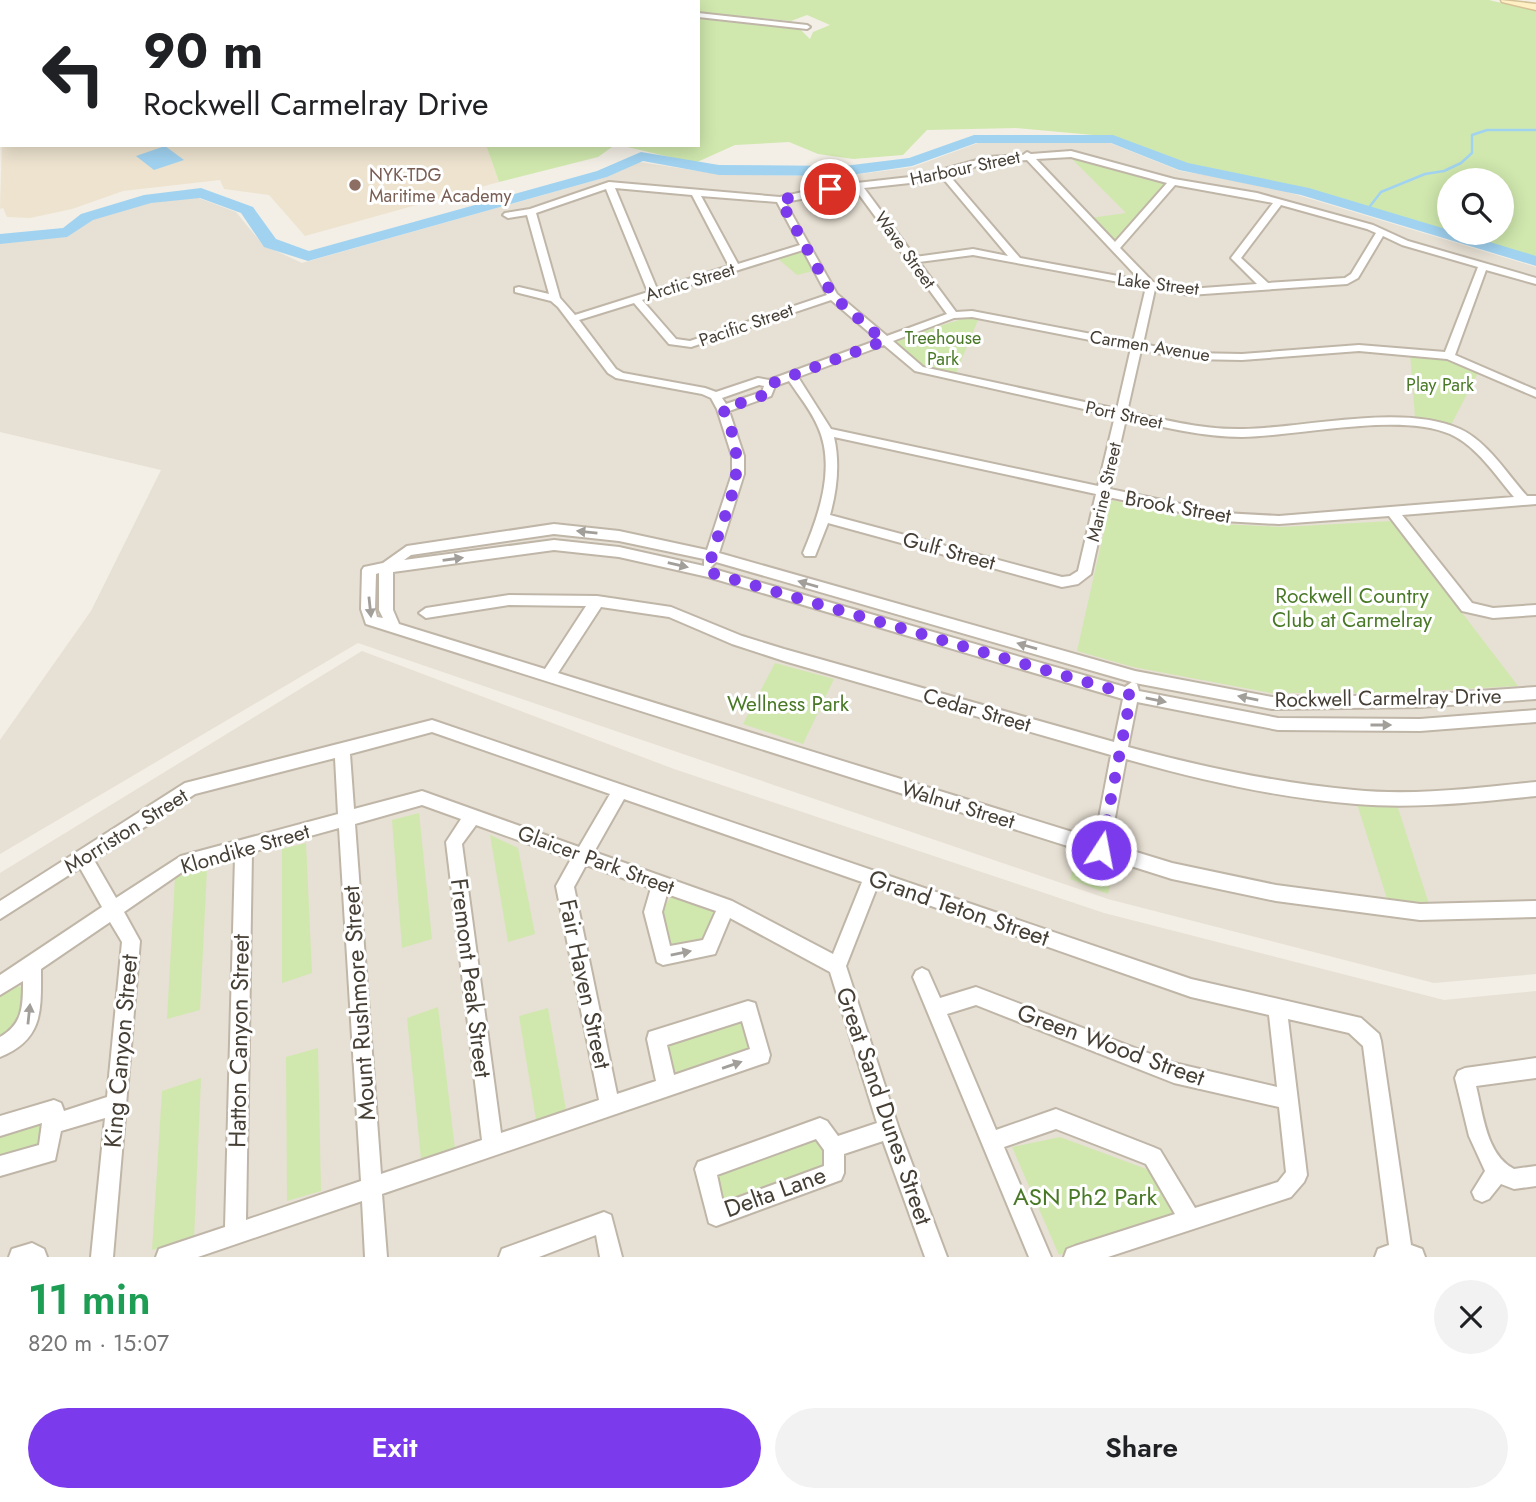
<!DOCTYPE html>
<html lang="en">
<head>
<meta charset="utf-8">
<style>
  body { margin:0; font-family:Jost,sans-serif; background:#f2f2f2; color:#202124; height:100vh; display:flex; flex-direction:column; font-size:26px; white-space:nowrap }
  * { box-sizing:border-box; margin:0 }
  p { font-size:23px; color:#757577 }
  .icon { flex:none; width:38px; height:38px; fill:none; stroke:currentColor; stroke-width:2; stroke-linecap:round; stroke-linejoin:round }
  .map { position:relative; height:1257px; overflow:hidden }
  .panel { display:flex; flex-direction:column; background:#fff; flex:1 }
  .panel>* { flex:none }
  .hud { position:absolute; left:0px; top:0px; width:700px; height:147px; box-shadow:0 4px 18px #0003; background:#fff; color:#202124; overflow:hidden }
  .tools { position:absolute; left:1437px; top:168px; display:grid; gap:14px }
  .tools a { display:grid; place-items:center; width:77px; height:77px; border-radius:50%; background:#fff; box-shadow:0 4px 18px #0003; font-size:35px }
  .pin { position:absolute; display:grid; place-items:center; width:60px; height:60px; color:#fff; margin:-30px; border:4px solid #fff; border-radius:50%; box-shadow:0 2px 7px #0007 }
  .me { position:absolute; width:77px; margin:-38px; rotate:11deg; stroke-linejoin:round; filter:drop-shadow(0 0 5px #0008) }
  .turn { display:flex; align-items:center; gap:24px; height:147px; padding:0 28px; font-size:32px }
  .turn .icon { width:91px; height:91px; stroke-width:2.5 }
  .turn b { display:block; font-size:49px; line-height:60px }
  .round { display:grid; place-items:center; flex:none; width:74px; height:74px; border-radius:37px; background:#f2f2f2 }
  .overview { display:flex; align-items:center; justify-content:space-between; height:119px; padding:0 28px }
  h1 { font-size:42px; font-weight:600; line-height:52px; color:#1e9e55 }
  .cta { display:flex; gap:14px; margin-top:auto; padding:14px 28px }
  .cta a { flex:1; height:80px; border-radius:42px; background:#7c3aed; color:#fff; font-size:28px; font-weight:600; line-height:80px; text-align:center }
  .cta a+a { background:#f2f2f2; color:#202124 }
  .map>svg:first-child { display:block }
</style>
</head>
<body>
<div class="map">
<svg width="1536" height="1257" viewBox="0 0 1536 1257">
  <rect width="100%" height="100%" fill="#f3efe6"/>
  <path fill="#e7e0d4" d="M293,0h295l-298,2z
    M978,143h132l70,28 81,13 275,83v707l-102,9 -326,-84 -750,-256 -358,211v-114l91,-129 70,-141 -161,-38v-190l68,-6 24,-18 61,-19 43,-2 40,15 27,33 39,18 305,-86 32,-15 79,12 120,3 75,-10z
    M362,651l312,118 430,144 340,87 92,-9v266h-1536v-384z"/>
  <path fill="#ede3cf" d="M2,141v4h484l13,37 -194,54 -36,-41 -45,-6 -4,-9 -97,11 -51,18 -42,9 -23,-1 -4,-9 -3,1z"/>
  <path fill="#d0e8ae" fill-rule="evenodd" d="M627,0h862l47,11v250l-232,-70 -120,-24 -80,-31 -88,-8 -89,2 -24,25 -50,4 -35,-5 -29,-12 -54,3 -40,18 -76,-18h79v-128l101,11 11,11 3,-7 17,-7 -23,-10 -16,6 -93,-9v-10zM1449,180h53v53h-53z
    M486,145h129l-17,12 -99,25z
    M1071,158l15,1 81,24 -53,61 -24,-26 36,-5z
    M803,251l10,20 -16,4 -20,-17z
    M969,317l9,3 -22,53 -33,-7 -32,-25z
    M1410,354l36,4 33,13 -28,54 -36,-8z
    M1111,500l108,24 63,3 110,-6 126,165 -130,7h-117l-138,-26 -56,-16z
    M775,663l59,16 -31,65 -60,-20z
    M1357,804l40,1 32,99 -41,-2z
    M419,813l13,126 -30,9 -10,-128z
    M490,835l28,13 17,86 -27,8z
    M306,843l6,130 -30,10v-134z
    M1078,850l38,14 -8,30 -38,-15z
    M207,869l-7,141 -33,9 8,-142z
    M671,897l44,15 -10,30 -38,7 -6,-38z
    M14,985l11,4 -2,38 -23,14v-45z
    M438,1007l17,142 -34,10 -14,-141z
    M548,1008l18,102 -30,10 -17,-104z
    M742,1017l11,36 -79,26 -9,-38z
    M318,1048l3,143 -34,10 -1,-144z
    M201,1078l-7,161 -42,11 10,-159z
    M48,1116l-3,34 -45,11v-28z
    M817,1132l13,17v22l-110,38 -11,-37z
    M1060,1137l97,36 22,41 -120,41 -47,-108z"/>
  <path fill="#a1d3f1" d="M165,146l19,14 -30,10 -18,-14z"/>
  <g fill="none" stroke-linecap="round" stroke-linejoin="round">
    <path stroke="#a1d3f1" stroke-width="2.5" d="M1367,210l14,-18 44,-18 19,-3 17,-8 11,-10v-18l15,-5h49"/>
    <path fill="#a1d3f1" fill-rule="evenodd" d="M974,135h139l75,28 121,25 140,42v3h11l76,23v10l-235,-71 -122,-25 -68,-27h-135l-64,23 -68,10 -125,-1 -76,-14 -36,16 -299,84 -44,-14 -23,-34 -41,-15 -49,5 -58,17 -26,17 -67,7v-10l63,-6 18,-14 63,-19 57,-7 52,19 23,32 33,12 288,-80 44,-19 78,13 125,1 65,-8z"/>
    <defs>
      <path id="street" d="M486,0h7l-8,2z
        M541,0h7l-8,2z
        M564,0h6l1,2h-6z
        M592,0h7l-8,2z
        M698,13l109,12 3,2 -3,2 -109,-12z
        M0,68h2v4h-2z
        M1071,151l103,28 83,14 25,7 91,25 35,16 128,37v6l-50,-14 -31,85 81,35v7l-89,-38 -88,-8 -117,9 -53,-1 -48,-9 -14,62c39,8 77,18 116,17 62,-1 160,-26 217,0 28,13 47,45 67,67h9v8l-134,11 70,88 21,5 43,-3v10l-43,3 -31,-7 -73,-95 -110,8 -56,-3 -115,-24 -17,77 -13,10 -16,3 -234,-64 -13,33h-10l-2,-3c16,-38 33,-86 15,-126 -7,-17 -19,-31 -29,-46l-14,5 -4,10 -42,15 15,45v18l-25,79 416,118 137,26 148,-2 116,-8v12l-116,8 -148,2 -137,-26 -419,-121 -6,6 415,119 7,-5 5,2 2,7 139,27 142,1 116,-9v12l-116,9 -142,-1 -141,-28 -9,45c74,20 150,36 226,43 61,6 122,-2 182,-8v14c-60,6 -120,13 -180,8 -78,-6 -156,-24 -230,-45l-16,85 62,19 104,22 144,19 116,-3v16l-116,3 -144,-19 -104,-22 -806,-255 -5,-15 1,-39 2,-3 19,-4 24,-17 147,-22 65,7 88,19 25,-76v-18l-15,-47 -6,-11 -9,-4 -86,-16 -8,-5 -50,-66 -7,-6 -36,-9v-4l4,-1 30,7 -22,-79 -19,3 -5,-3 2,-2 25,-4 79,-27 171,15 50,-11 89,-10 69,-19 35,-2 4,-3 4,2zM1071,157l96,26 -52,59 -79,-83zM1027,160l113,120 -120,-22 -72,-84 40,-11zM941,176l67,80 -35,-7 -58,8 -51,-69 55,-6zM1175,185l98,18 -42,55 26,26 -68,5 -36,-7 -33,-34zM615,188l77,7 37,71 -72,23zM606,189l42,103 -73,23 -15,-17 -24,-85zM855,189l92,125 -60,22 -50,-42 -52,-92zM701,196l76,6 23,43 -62,19zM1281,205l86,24 9,4 -25,41 -6,4 -77,5 -27,-25zM1383,236l19,9 76,22 -33,85 -86,-7 -117,9 -53,-1 -46,-9 12,-55 34,6 158,-11 11,-6zM803,250l24,45 -137,46 -14,-2 -34,-39zM973,255l173,32 -13,55 -161,-31 -16,1 -37,-50zM831,300l47,40 -109,40 -11,-2 -42,14 -11,-4 -82,-15 -7,-4 -37,-49 55,-17 35,41 22,3zM972,317l159,31 -14,61 -194,-42 -30,-26 61,-23zM884,345l31,26 200,45 -17,70 -267,-57 -33,-52zM759,385l5,1 -2,6 -36,12 -4,-6zM1126,419c38,8 77,18 116,18 57,-1 157,-25 208,-3 27,12 46,42 64,63l-235,19 -56,-3 -113,-24zM834,437l262,57 -18,77 -8,5 -8,1 -232,-62c7,-25 10,-52 4,-78zM554,534l65,7 85,18v7l-85,-19 -65,-7 -150,20 7,-5zM554,550l65,7 89,20 415,122 -9,43 -330,-93 -42,-13 -71,-29 -74,-11 -88,-1 -83,13 -7,5 7,5 83,-13 77,1 -41,63 -146,-45 -6,-14v-38zM379,573v37l4,8 -6,-1 -2,-8 1,-35zM601,607l68,10 63,27 52,17 327,94 -16,84 -537,-166z
        M432,720l759,259 170,39 18,16 2,7 30,204 11,4 3,8h-50l3,-8 11,-4 -26,-199 -14,-13 -61,-14 19,156 -3,7 -13,15 -183,60h-44l3,-8 8,-3 100,-32 -29,-50 -90,-35 -52,18 47,110h-22l-116,-280 3,-6 6,-3 6,3 12,27 36,-11 198,76 103,24 -8,-72 -78,-18 -314,-110 -31,79 53,163 48,128h-22l-42,-116 -39,13v19l-3,7 -125,46 -7,-3 -14,-54 3,-7 122,-44 7,3 11,15 39,-13 -47,-151 -100,-54 -15,36 -52,11 -6,-3 -13,-50 7,-24 -65,-23 -12,22 43,207 39,-13 -9,-42 2,-7 99,-31 7,2 2,7 13,45 -2,7 -386,132 5,63h-22l-3,-56 -164,56h-42l3,-8 66,-22 10,-370 -50,13 -61,42 16,29 -27,316h-22l14,-139 -44,13 -6,29 -55,16v-20l39,-11 3,-22 -42,13v-20l54,-16 7,3 3,8 43,-14 15,-155 -12,-20 -69,47c0,41 3,70 -41,88v-20c23,-13 23,-31 23,-56l-23,14v-20l102,-68 -22,-39 -80,51v-18l185,-118zM432,732l178,62 -31,53 -157,-56 -68,18 -4,-55zM335,758l3,56 -157,42 -65,42 -22,-38 101,-66zM624,799l238,83 -29,72 -101,-53 -138,-49zM422,805l39,14 -15,23 36,298 -101,34 -26,-350zM476,825l95,34 -15,27 43,214 -98,33 -39,-289zM339,828l22,353 -115,39 6,-368zM667,894l49,17 -13,29 -33,6 -8,-34zM976,1005l198,78 105,24 7,65 -8,10 -83,26 -35,-58 -7,-3 -97,-38 -60,21 -49,-116zM742,1021l8,28 -76,26 -7,-30zM816,1139l8,11v16l-101,37 -6,-28z
        M1536,1058v20l-60,8c7,27 10,69 38,83l22,-3v20l-22,3 -13,-5 -12,15 -7,3 -7,-3 -3,-7 13,-21 -16,-35 -14,-58 3,-7 7,-3z
        M604,1212l7,3 11,42h-22l-4,-22 -57,22h-40l3,-8z
        M32,1243l12,6 3,8h-38l3,-8z"/>
      <path id="secondary" d="M1501,0l35,4v6l-34,-8z"/>
    </defs>
    <use href="#street" stroke="#bfb6a8" stroke-width="4"/>
    <use href="#secondary" stroke="#d4c195" stroke-width="3"/>
    <use href="#street" fill="#fff" fill-rule="evenodd"/>
    <use href="#secondary" fill="#ffefc4" fill-rule="evenodd"/>
  </g>
  <defs><path id="oneway-solid" d="M-6-.8H1V-3.2L6.5 0L1 3.2V.8H-6Z" transform="scale(1.75)"/></defs>
  <g fill="#a29f9a">
    <use href="#oneway-solid" transform="translate(587 532) rotate(-174)"/>
    <use href="#oneway-solid" transform="translate(453 559) rotate(-8)"/>
    <use href="#oneway-solid" transform="translate(678 565) rotate(13)"/>
    <use href="#oneway-solid" transform="translate(808 584) rotate(-164)"/>
    <use href="#oneway-solid" transform="translate(370 607) rotate(84)"/>
    <use href="#oneway-solid" transform="translate(1027 646) rotate(-164)"/>
    <use href="#oneway-solid" transform="translate(1248 698) rotate(-169)"/>
    <use href="#oneway-solid" transform="translate(1156 700) rotate(11)"/>
    <use href="#oneway-solid" transform="translate(1381 725)"/>
    <use href="#oneway-solid" transform="translate(681 953) rotate(-11)"/>
    <use href="#oneway-solid" transform="translate(29 1014) rotate(-84)"/>
    <use href="#oneway-solid" transform="translate(732 1065) rotate(-19)"/>
  </g>
  <g fill="none" stroke-linecap="round" stroke-linejoin="round">
    <path stroke="#7c3aed" stroke-width="12" stroke-dasharray="0 21.6" d="M830,189l-50,11 53,96 51,45 -114,43 -3,10 -44,15c32,69 -1,97 -15,163l423,123 -30,155"/>
  </g>
  <circle fill="#8d6e63" stroke="#fff" stroke-width="2.5" cx="355" cy="185" r="7"/>
  <g text-anchor="middle" stroke-width="6" stroke-linejoin="round" paint-order="stroke">
    <g font-size="18" fill="#463f35" stroke="#fff">
      <text transform="translate(965 168) rotate(-12)" y="6">Harbour Street</text>
      <text transform="translate(905 250) rotate(54)" y="6">Wave Street</text>
      <text transform="translate(690 282) rotate(-17)" y="6">Arctic Street</text>
      <text transform="translate(1158 284) rotate(7)" y="6">Lake Street</text>
      <text transform="translate(746 325) rotate(-19)" y="6">Pacific Street</text>
      <text transform="translate(1150 346) rotate(9)" y="6">Carmen Avenue</text>
      <text transform="translate(1124 415) rotate(12)" y="6">Port Street</text>
      <text transform="translate(1104 492) rotate(-77)" y="6">Marine Street</text>
    </g>
    <g font-size="18" fill="#785e54" stroke="#fff" text-anchor="start">
      <text x="369" y="181">NYK-TDG<tspan x="369" dy="21">Maritime Academy</tspan></text>
    </g>
    <g font-size="18" fill="#497927" stroke="#fff">
      <text x="943" y="344">Treehouse<tspan x="943" dy="21">Park</tspan></text>
      <text x="1440" y="391">Play Park</text>
    </g>
    <g font-size="21" fill="#463f35" stroke="#fff">
      <text transform="translate(1178 507) rotate(10)" y="7">Brook Street</text>
      <text transform="translate(949 551) rotate(15)" y="7">Gulf Street</text>
      <text transform="translate(1388 698) rotate(-1)" y="7">Rockwell Carmelray Drive</text>
      <text transform="translate(977 710) rotate(16)" y="7">Cedar Street</text>
      <text transform="translate(958 805) rotate(17)" y="7">Walnut Street</text>
      <text transform="translate(126 831) rotate(-32)" y="7">Morriston Street</text>
      <text transform="translate(245 849) rotate(-16)" y="7">Klondike Street</text>
      <text transform="translate(596 860) rotate(20)" y="7">Glaicer Park Street</text>
    </g>
    <g font-size="21" fill="#497927" stroke="#fff">
      <text x="1352" y="603">Rockwell Country<tspan x="1352" dy="24">Club at Carmelray</tspan></text>
      <text x="788" y="711">Wellness Park</text>
    </g>
    <g font-size="24" fill="#463f35" stroke="#fff">
      <text transform="translate(959 908) rotate(19)" y="8">Grand Teton Street</text>
      <text transform="translate(471 978) rotate(83)" y="8">Fremont Peak Street</text>
      <text transform="translate(585 984) rotate(78)" y="8">Fair Haven Street</text>
      <text transform="translate(359 1003) rotate(-94)" y="8">Mount Rushmore Street</text>
      <text transform="translate(239 1041) rotate(-89)" y="8">Hatton Canyon Street</text>
      <text transform="translate(1111 1045) rotate(20)" y="8">Green Wood Street</text>
      <text transform="translate(121 1051) rotate(-85)" y="8">King Canyon Street</text>
      <text transform="translate(884 1106) rotate(71)" y="8">Great Sand Dunes Street</text>
      <text transform="translate(775 1192) rotate(-20)" y="8">Delta Lane</text>
    </g>
    <g font-size="24" fill="#497927" stroke="#fff">
      <text x="1085" y="1205">ASN Ph2 Park</text>
    </g>
  </g>
</svg>
<div class="tools">
<a><svg class="icon" aria-label="search" viewBox="0 0 24 24"><circle cx="10" cy="10" r="6"/><path d="M15 15l6 6"/></svg></a>
</div>
<div class="pin" style="left:830px;top:189px;background:#d93025"><svg class="icon" aria-label="arrive" viewBox="0 0 24 24"><path d="M6 21V4h12l-3 4 3 4H6"/></svg></div>
<svg class="me" style="left:1101px;top:850px" viewBox="-20 -20 40 40"><circle r="17" fill="#7c3aed" stroke="#fff" stroke-width="3"/><path d="M0-11L8 9 0 5-8 9z" fill="#fff"/></svg>
<div class="hud">
<div class="turn"><svg class="icon" aria-label="left" viewBox="0 0 24 24"><path d="M17 20v-9H6M10 6l-5 5 5 5"/></svg><div><b>90 m</b>Rockwell Carmelray Drive</div></div>
</div>
</div>
<section class="panel">
<div class="overview"><div><h1>11 min</h1><p>820 m · 15:07</p></div><a class="round"><svg class="icon" aria-label="close" viewBox="0 0 24 24"><path d="M6 6l12 12M18 6L6 18"/></svg></a></div>
<div class="cta"><a>Exit</a><a>Share</a></div>
</section>
</body>
</html>
